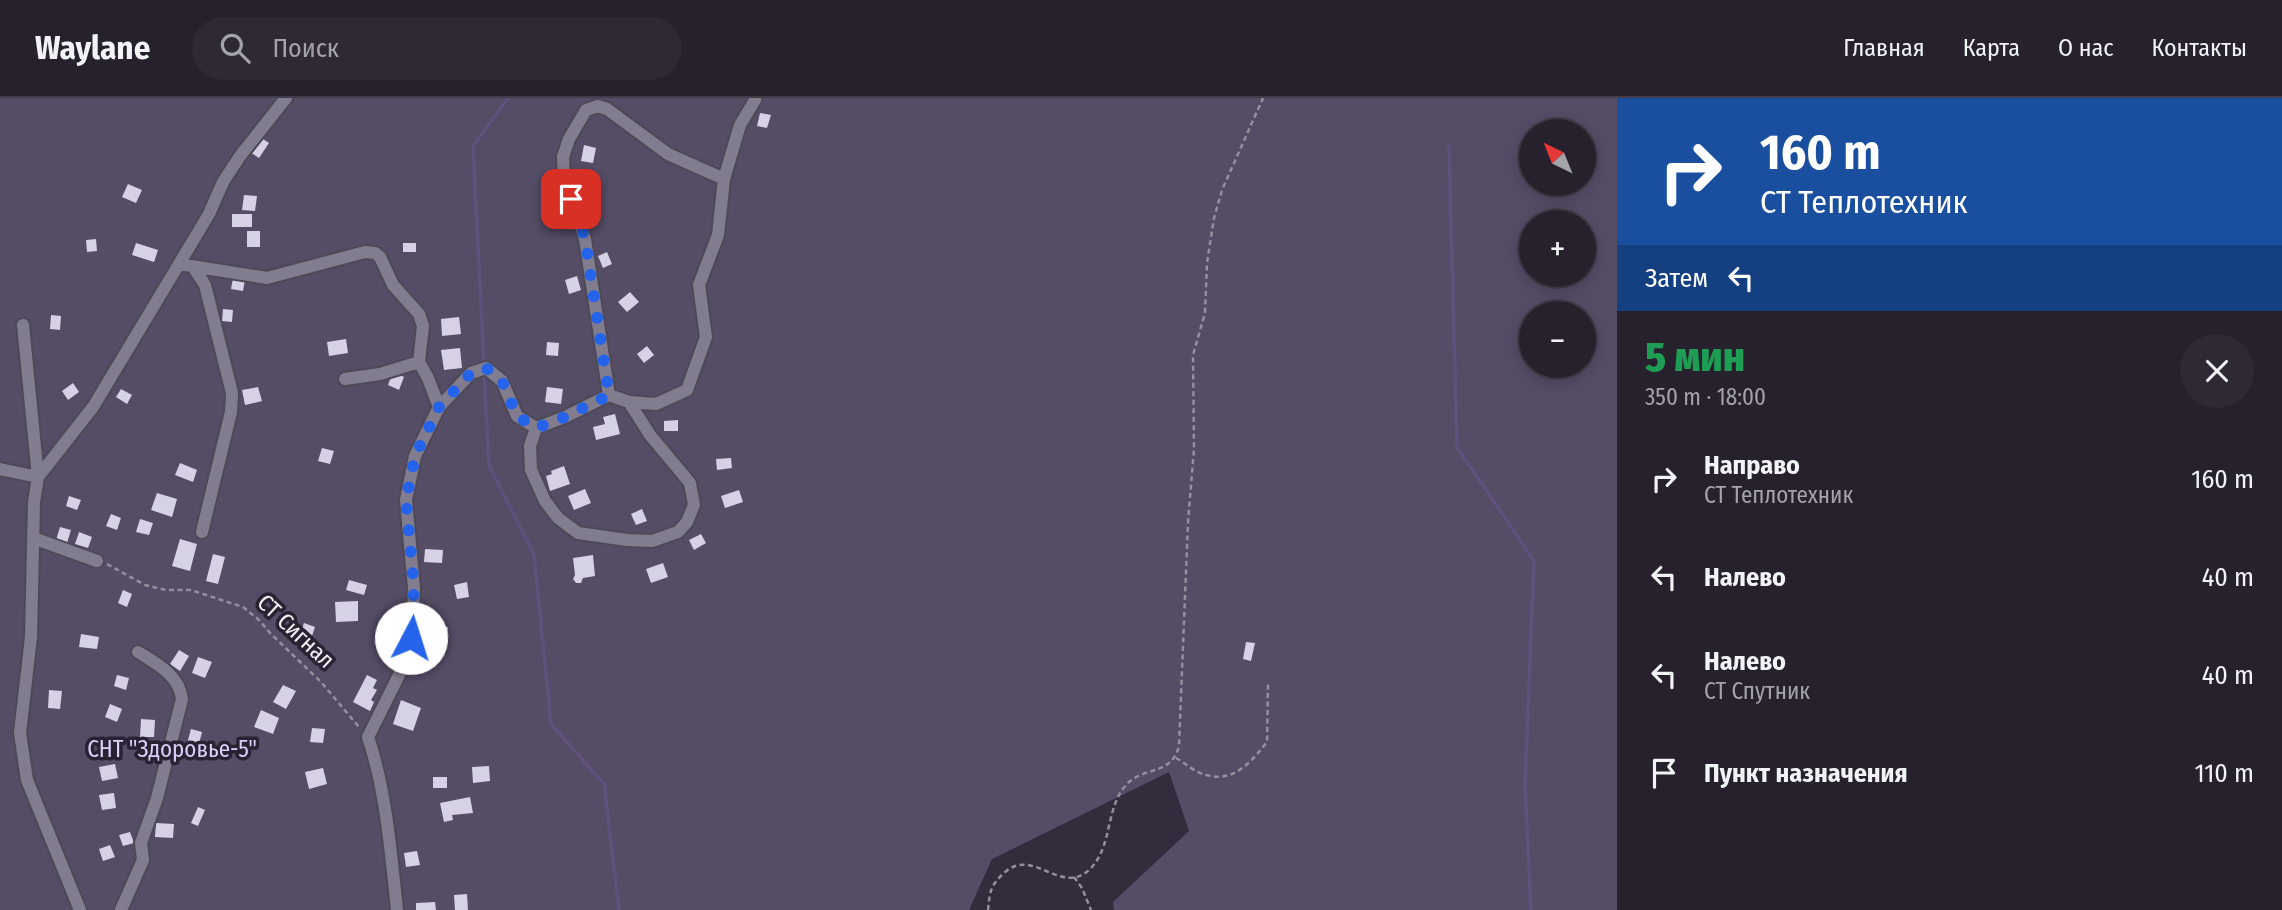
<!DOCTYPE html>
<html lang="ru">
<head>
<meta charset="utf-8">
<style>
  body { margin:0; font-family:"Fira Sans Condensed",sans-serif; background:#2e2935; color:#f1f3f6; height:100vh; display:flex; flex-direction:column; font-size:26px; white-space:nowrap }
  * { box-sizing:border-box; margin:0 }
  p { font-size:23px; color:#a4a3aa }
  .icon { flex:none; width:38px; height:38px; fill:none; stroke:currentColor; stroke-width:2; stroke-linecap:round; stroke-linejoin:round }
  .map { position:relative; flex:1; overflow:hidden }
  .sheet { display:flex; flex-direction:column; background:#26212d; width:665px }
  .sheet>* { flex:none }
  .banner { background:#1a4fa0; color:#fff; overflow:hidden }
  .needle { width:46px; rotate:317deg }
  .buttons { position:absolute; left:1519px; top:21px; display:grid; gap:14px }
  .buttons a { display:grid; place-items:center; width:77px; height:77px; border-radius:50%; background:#26212d; box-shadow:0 4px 18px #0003,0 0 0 2px #423e49; font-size:35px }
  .pin { position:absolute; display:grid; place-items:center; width:60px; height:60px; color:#fff; margin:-30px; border-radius:14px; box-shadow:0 4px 10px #0006 }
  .me { position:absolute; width:77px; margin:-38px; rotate:5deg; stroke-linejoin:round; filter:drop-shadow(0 0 5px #0008) }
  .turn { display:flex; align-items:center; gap:24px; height:147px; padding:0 28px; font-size:32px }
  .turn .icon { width:91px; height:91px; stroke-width:2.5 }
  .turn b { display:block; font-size:49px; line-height:60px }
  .then { display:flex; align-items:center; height:66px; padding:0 28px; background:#0003; gap:14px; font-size:26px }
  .round { display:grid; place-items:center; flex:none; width:74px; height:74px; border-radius:37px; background:#2e2935 }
  .overview { display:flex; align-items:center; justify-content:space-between; height:119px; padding:0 28px }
  h1 { font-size:42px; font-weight:800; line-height:52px; color:#1e9e55 }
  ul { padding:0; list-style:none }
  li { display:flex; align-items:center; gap:21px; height:98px; padding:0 28px }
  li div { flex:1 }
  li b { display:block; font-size:26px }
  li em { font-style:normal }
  header { display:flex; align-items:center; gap:42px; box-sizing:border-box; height:98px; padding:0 35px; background:#26212d; border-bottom:2px solid #423e49 }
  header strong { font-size:33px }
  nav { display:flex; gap:38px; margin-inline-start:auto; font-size:24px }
  .search { width:490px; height:63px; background:#2e2935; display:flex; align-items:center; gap:18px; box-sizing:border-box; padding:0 24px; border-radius:38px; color:#a4a3aa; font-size:26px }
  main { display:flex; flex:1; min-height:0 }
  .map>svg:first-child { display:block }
</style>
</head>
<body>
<header>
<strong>Waylane</strong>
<div class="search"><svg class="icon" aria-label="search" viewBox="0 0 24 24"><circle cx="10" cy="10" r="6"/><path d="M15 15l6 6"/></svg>Поиск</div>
<nav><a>Главная</a><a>Карта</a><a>О нас</a><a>Контакты</a></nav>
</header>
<main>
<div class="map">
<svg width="1617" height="812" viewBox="0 0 1617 812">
  <rect width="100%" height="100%" fill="#322c3c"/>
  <path fill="#554c66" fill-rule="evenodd" d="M0,0h1617v812h-503l-1,-8 76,-71 -20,-59 -177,87 -23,51h-969zM1531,33h53v53h-53zM1531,124h53v53h-53zM1531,215h53v53h-53z"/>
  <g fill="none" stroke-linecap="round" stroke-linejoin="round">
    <path stroke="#60507c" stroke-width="3.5" d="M1449,47l8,302 77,114 -9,224 6,125
      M484,266l-11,-218 35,-48
      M484,274l5,94 45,89 17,169 53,60 15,126"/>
  </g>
  <path fill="#d7d1e5" d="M760,15l11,2 -4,13 -10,-2z
    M260,39l9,6 -10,15 -9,-6z
    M584,47l12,3 -3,15 -12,-2z
    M128,86l14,6 -6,13 -14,-6z
    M244,97l13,1 -2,15 -13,-1z
    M232,116h20v13h-20z
    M247,133h13v16h-13z
    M96,141l1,12 -10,1 -1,-12z
    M136,145l22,7 -4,12 -22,-7z
    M403,145h13v9h-13z
    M607,154l5,12 -9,4 -5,-12z
    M577,178l4,14 -12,4 -4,-14z
    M233,180l12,2 -2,11 -12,-2z
    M630,194l9,10 -12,10 -9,-10z
    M223,211l10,1 -1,12 -10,-1z
    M51,217l10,1 -1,14 -10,-1z
    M459,219l2,17 -19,2 -1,-17z
    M346,241l2,14 -19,3 -2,-14z
    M547,244l12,1 -1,13 -12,-1z
    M647,248l7,9 -10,8 -7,-9z
    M460,250l2,20 -18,2 -3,-20z
    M393,274l11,5 -5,13 -11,-5z
    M73,285l6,9 -11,8 -6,-9z
    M258,289l4,14 -17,4 -3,-15z
    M547,289l16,2 -2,15 -16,-2z
    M121,291l11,6 -5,9 -11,-7z
    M615,316l5,20 -24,6 -3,-13 12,-3 -2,-7z
    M678,322v11h-14v-10z
    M322,350l12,3 -4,13 -12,-3z
    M731,360l1,10 -15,2 -1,-11z
    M180,365l17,7 -4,12 -18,-7z
    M564,368l6,18 -20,7 -4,-15 6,-2 -1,-3z
    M585,391l6,14 -17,7 -6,-14z
    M739,392l4,12 -18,6 -4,-12z
    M157,395l20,6 -5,18 -21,-7z
    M69,398l12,4 -4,10 -11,-4z
    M642,411l5,12 -11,4 -5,-11z
    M111,416l10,4 -4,12 -11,-4z
    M140,421l13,4 -4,12 -13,-3z
    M60,429l11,3 -4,13 -11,-3z
    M79,434l13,5 -4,11 -13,-4z
    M701,436l5,9 -12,7 -5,-10z
    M180,441l17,5 -7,27 -18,-5z
    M425,451l18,1 -1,13 -18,-1z
    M213,456l12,3 -7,27 -12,-3z
    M593,457l2,21 -12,2 -2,5h-5l-3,-4 2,-4 -2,-17z
    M663,465l5,14 -17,6 -5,-14z
    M349,482l18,5 -3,10 -18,-5z
    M467,484l2,15 -12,2 -3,-14z
    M123,492l9,4 -5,13 -9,-4z
    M358,503v20l-22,1 -1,-20z
    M304,525l11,4 -4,12 -11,-4z
    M434,528l14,1 -1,15 -15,-1z
    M81,536l18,3 -2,12 -18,-2z
    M1246,544l9,1 -4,18 -8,-2z
    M179,552l10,6 -9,15 -10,-7z
    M198,559l14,5 -7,16 -13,-5z
    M117,577l12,3 -3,12 -12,-4z
    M367,577l10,5 -4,8 4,2 -6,10 3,2 -4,9 -17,-9z
    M283,587l13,6 -10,18 -13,-7z
    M49,592l13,1 -2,18 -12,-1z
    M401,602l20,8 -8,23 -20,-7z
    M110,606l12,5 -5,13 -12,-5z
    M261,612l18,8 -6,16 -19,-7z
    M141,621l14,1 -1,17h-14z
    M312,630l13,1 -2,14 -13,-1z
    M191,631l11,3 -5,20 -11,-4z
    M115,666l3,14 -16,3 -3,-14z
    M489,668l1,15 -17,2 -1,-16z
    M323,670l4,16 -18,5 -4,-17z
    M433,679h14v11h-14z
    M114,695l2,15 -14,2 -3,-15z
    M470,699l3,16 -21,2 1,5 -9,2 -4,-19z
    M198,709l7,3 -7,16 -7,-3z
    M156,725l18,1 -1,14 -18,-1z
    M130,734l4,11 -11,3 -4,-11z
    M110,747l5,12 -12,4 -4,-12z
    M417,753l3,14 -14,2 -2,-14z
    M467,796l1,16h-13l-1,-15z
    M435,804l1,8h-20v-7z"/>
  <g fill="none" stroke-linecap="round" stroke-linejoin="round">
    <defs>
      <path id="minor" d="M179,166l30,-50 14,-32 17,-26 46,-58
        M194,170l11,17 27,108 -1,19 -29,120
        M23,227l15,152 -4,25 -3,135 -11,96 7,47 53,130
        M345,281l35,-5 39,-12 9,16 11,29
        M609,297l20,7 21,33 40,48 4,22 -7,17 -9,10 -26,9 -25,-1 -49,-7 -20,-15 -13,-17 -14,-31 -1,-24 6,-18 29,-11z
        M609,297l-24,-156 -21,-60 -1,-22 6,-18 17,-29 12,-4 9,3 61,45 56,25
        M629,304l27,2 31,-14 19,-53 -7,-52 19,-50 6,-56 16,-54 15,-25
        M0,371l38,8 55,-70 86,-143 88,14 98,-26 10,1 5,4 13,28 26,29 4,12 -4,36
        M33,440l64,23
        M121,812l22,-50 -2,-17 16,-45 25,-99c-3,-24 -25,-35 -44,-47
        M397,812c-6,-56 -11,-120 -29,-173l39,-78 6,-40 1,-31 -8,-88 9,-44 24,-49 32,-34 15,-5 16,13 15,35 19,12"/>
    </defs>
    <use href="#minor" stroke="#4d4956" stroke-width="16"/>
    <path stroke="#94909d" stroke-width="2.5" stroke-dasharray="5 3.5" stroke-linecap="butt" d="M107,466l38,21 21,5h25l52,17 16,13 11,13 51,49 38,45
      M1176,660c9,5 20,15 30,17 28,8 45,-13 61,-33l1,-58
      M1074,779l8,11 9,22
      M988,812c2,-19 2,-24 16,-37 29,-27 56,23 85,-3 25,-23 15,-65 40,-88 19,-16 42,-7 50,-36l9,-224 6,-73 -1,-94 12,-42 2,-50 7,-45 8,-28 41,-92"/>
    <use href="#minor" stroke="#827c8f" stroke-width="12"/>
  </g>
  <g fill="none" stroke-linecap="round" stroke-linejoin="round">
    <path stroke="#2563eb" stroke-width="12" stroke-dasharray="0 21.6" d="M411,540l3,-50 -8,-88 9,-44 24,-49 32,-34 15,-5 16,13 15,35 19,12 29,-11 44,-22 -24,-156 -14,-40"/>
  </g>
  <g text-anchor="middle" stroke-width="7" stroke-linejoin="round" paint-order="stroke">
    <g font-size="23" fill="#f2eff9" stroke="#282232">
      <text transform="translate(296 533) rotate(43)" y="8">СТ Сигнал</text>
    </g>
    <g font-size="23" fill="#ddcefa" stroke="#282232">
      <text x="172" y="659">СНТ "Здоровье-5"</text>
    </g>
  </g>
</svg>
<div class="buttons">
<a><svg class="needle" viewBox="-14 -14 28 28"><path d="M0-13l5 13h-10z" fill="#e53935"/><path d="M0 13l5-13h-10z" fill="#a4a3aa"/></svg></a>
<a>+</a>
<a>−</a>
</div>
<div class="pin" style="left:571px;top:101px;background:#d93025"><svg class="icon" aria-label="arrive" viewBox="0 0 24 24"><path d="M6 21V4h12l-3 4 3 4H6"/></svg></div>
<svg class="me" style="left:411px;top:540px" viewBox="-20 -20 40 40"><circle r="19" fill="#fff"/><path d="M0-13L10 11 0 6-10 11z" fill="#2563eb"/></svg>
</div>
<section class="sheet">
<div class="banner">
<div class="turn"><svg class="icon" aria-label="right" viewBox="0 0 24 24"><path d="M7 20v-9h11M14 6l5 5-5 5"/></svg><div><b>160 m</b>СТ Теплотехник</div></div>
<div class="then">Затем<svg class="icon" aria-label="left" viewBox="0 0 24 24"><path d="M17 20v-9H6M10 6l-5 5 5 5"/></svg></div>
</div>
<div class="overview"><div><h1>5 мин</h1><p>350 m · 18:00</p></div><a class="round"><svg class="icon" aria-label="close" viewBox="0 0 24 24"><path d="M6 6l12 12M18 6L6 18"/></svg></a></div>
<ul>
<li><svg class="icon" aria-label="right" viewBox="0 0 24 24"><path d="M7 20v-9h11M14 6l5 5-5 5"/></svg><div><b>Направо</b><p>СТ Теплотехник</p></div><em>160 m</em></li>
<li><svg class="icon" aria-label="left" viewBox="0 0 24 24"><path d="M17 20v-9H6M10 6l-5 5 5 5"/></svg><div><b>Налево</b></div><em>40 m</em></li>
<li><svg class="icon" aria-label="left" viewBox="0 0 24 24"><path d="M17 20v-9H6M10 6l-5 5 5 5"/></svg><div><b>Налево</b><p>СТ Спутник</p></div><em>40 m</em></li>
<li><svg class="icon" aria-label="arrive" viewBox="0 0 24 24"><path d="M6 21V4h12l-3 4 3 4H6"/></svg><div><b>Пункт назначения</b></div><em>110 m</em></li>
</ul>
</section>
</main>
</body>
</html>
